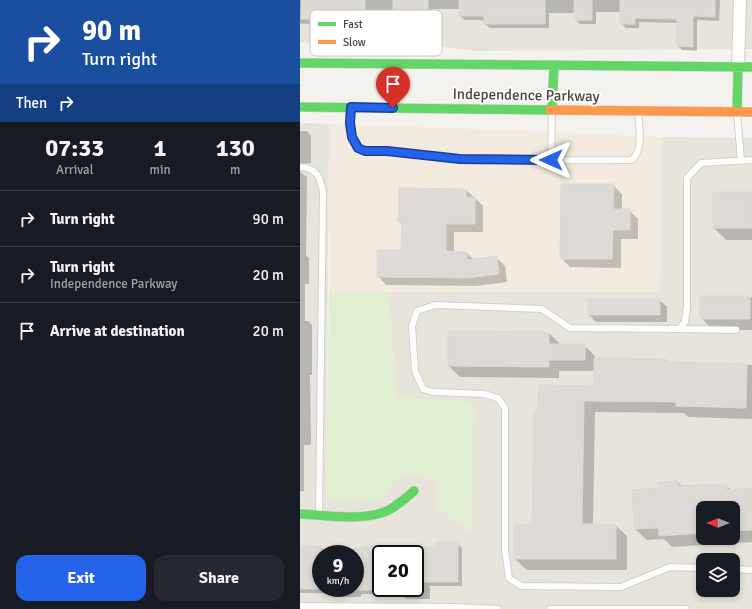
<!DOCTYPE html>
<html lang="en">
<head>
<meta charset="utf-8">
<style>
  body { margin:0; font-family:Signika,sans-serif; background:#242831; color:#f1f3f6; height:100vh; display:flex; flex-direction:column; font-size:15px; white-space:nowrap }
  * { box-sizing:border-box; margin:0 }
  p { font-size:13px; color:#9ea1a6 }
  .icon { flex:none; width:22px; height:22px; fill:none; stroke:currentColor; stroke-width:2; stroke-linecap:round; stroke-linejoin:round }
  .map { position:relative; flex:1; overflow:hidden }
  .sheet { display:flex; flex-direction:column; background:#171b24; width:300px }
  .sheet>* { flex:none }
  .hud { background:#1a4fa0; color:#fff; overflow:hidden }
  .needle { width:26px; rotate:270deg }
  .tools { position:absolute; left:396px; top:501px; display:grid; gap:8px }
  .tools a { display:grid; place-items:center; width:44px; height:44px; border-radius:8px; background:#171b24; box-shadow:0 2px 6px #0003; font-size:20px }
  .speed { position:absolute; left:12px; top:545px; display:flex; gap:8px; font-size:20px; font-weight:700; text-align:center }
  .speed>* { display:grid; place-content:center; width:52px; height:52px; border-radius:50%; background:#171b24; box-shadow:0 2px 6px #0003; line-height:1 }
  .speed small { font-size:10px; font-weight:400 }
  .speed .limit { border:2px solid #111; border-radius:6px; background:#fff; color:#111 }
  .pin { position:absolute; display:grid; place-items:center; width:34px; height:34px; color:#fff; margin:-41px -17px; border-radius:50% 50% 50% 0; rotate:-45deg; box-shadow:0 0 4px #0007 }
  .pin .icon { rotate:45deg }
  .me { position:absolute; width:44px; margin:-22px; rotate:270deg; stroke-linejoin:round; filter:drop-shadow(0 0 3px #0008) }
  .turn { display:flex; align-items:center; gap:14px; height:84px; padding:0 16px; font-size:18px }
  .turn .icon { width:52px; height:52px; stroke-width:2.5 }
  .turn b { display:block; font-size:28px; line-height:34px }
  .then { display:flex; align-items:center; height:38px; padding:0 16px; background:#0003; gap:8px; font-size:15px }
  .eta { display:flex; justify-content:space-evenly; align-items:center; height:68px; text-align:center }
  .eta b { font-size:24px; font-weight:800; line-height:28px }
  .cta { display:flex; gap:8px; margin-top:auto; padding:8px 16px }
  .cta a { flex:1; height:46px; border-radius:12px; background:#2563eb; color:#fff; font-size:16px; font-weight:800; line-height:46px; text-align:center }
  .cta a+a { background:#242831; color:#f1f3f6 }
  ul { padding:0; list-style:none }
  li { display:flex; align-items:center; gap:12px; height:56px; padding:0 16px; border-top:1px solid #363941 }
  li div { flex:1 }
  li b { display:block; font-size:15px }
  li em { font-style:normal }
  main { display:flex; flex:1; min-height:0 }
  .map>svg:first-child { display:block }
</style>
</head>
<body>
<main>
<section class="sheet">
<div class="hud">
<div class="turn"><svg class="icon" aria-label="right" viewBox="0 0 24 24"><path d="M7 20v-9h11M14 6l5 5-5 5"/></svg><div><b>90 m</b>Turn right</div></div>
<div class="then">Then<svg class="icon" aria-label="right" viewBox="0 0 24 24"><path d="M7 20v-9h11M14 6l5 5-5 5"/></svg></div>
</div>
<div class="eta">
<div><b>07:33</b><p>Arrival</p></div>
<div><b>1</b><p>min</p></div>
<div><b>130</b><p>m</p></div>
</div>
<ul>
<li><svg class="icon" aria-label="right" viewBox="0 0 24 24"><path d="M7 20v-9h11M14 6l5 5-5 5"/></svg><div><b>Turn right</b></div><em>90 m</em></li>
<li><svg class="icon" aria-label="right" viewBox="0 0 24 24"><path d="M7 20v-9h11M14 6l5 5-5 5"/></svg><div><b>Turn right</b><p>Independence Parkway</p></div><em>20 m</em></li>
<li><svg class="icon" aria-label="arrive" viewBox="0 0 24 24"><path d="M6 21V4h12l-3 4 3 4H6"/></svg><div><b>Arrive at destination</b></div><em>20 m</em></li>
</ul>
<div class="cta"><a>Exit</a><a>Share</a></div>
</section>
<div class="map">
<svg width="452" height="609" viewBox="0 0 452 609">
  <rect width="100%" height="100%" fill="#f4f2ee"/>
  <path fill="#e7e4dc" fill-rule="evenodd" d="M0,0h452v49l-278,2 -52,-7 -122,-1z
    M0,123l29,1 -3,375h55l10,-15 16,-10 17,1 14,9 1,10 33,38 -75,-135 -9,-105h272l2,-155 90,1v471h-452zM403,508h30v30h-30zM21,554h34v34h-34zM81,554h34v34h-34zM403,560h30v30h-30z"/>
  <path fill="#f3ebdf" d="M29,124l203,7 130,6 -2,155h-331z"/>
  <path fill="#e1eecf" d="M29,292h59l9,105 77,5 -2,131 -37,-26 4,-13 -1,-10 -14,-9 -17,-1 -16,10 -10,15h-55z"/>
  <path fill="#0003" fill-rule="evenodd" d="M0,0h420l-1,21 -22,-1v31l-15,-1 -4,-4v-23l-39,-1v6h-13l-5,-5v-11h-25v12h-16l-5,-5v-6h-26v15h-59l-5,-4v-4h-20l-5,-4v-7h-28v7h-33l-6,-5h-24v9h-26v4h-43z
    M0,131h7l4,5v27h-4v4h-5l-2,4z
    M0,172l7,5 -1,78 3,3v26h-4v37h3l4,4v50h-2l1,70h-7v46h-4z
    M313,185l9,9v16h7l9,9v20h-17v29l-51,-1 -9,-9z
    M100,189l66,1 9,8 8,8v26h-29v20l13,1 7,7 22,-3 9,9 2,16 -31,4 -90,-1 -8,-9 24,-25 1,-26 -4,-3z
    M414,193h38v47h-26l-12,-12z
    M401,297h51v33h-39l-12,-12z
    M360,300l7,7v15h-71l-7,-7z
    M149,332l100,1 11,11 24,1 11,11v3l71,1 3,3 83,2v54l-64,-2 -4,-4 -89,-1 -2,113h22l12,11v34h-100l-12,-11 18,-34 6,-113 56,-25v-16h-36v7l-99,-1 -11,-11z
    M378,482l5,5 43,-2 6,6 20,-2v53l-80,5 -8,-8 -17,1 -12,-11 24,-40zM403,508h30v30h-30z
    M157,543l5,5v38h-32v13h-24l-5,-5h-40v3h-27l-4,-4h-30v-47l21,1 2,2h41v-2l72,1zM21,554h34v34h-34zM81,554h34v34h-34z"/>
  <path fill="#dedbd6" stroke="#dcd9d4" d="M2,0h63v16h-26v4l-38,-1z
    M93,0h35v12h-35z
    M159,0h86v24h-61v-8h-25z
    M274,0h18v20h-18z
    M320,0h95v17l-22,-1v31l-16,-1v-27l-42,-1v6h-15z
    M261,184h53l-1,25h17v21h-17l-1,29h-52z
    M99,188l67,1v8h9v27h-29v27l21,1v8l30,-4 2,18 -32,4 -90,-1v-27h24l1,-28h-4z
    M413,192h39v36h-39z
    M400,296h50v23h-50z
    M288,299h72v16h-72z
    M148,331l101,1v12h36v16h-36v7l-101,-1z
    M294,358l72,1v3l81,2 -1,44 -70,-2v-4l-92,-1 -2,123h34v35h-102v-35h18l2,-113h4l1,-26 55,1z
    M378,481l1,5 48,-2v6l25,-2v42l-19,1v-23h-30v25l-44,3 -1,-8 -24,1 -2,-39 26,-2v-6z
    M135,542h23v40h-43v-35h20z
    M0,546h21v43h-21z
    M63,546h18v44h-26v-42h8z"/>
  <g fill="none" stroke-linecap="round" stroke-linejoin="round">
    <defs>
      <path id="lane" d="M51,109c-1,12 -3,31 8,40 8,6 21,1 30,2 24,1 48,7 72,8 57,2 113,1 170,1 13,-7 8,-36 7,-49
        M437,114l4,46
        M251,160l1,-49
        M0,167c17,1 20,10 23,25l-4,322
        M379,329l57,1
        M403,568l-33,-1 -49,20 -100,-1 -12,-8 -4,-28v-142l-7,-10 -14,-4 -51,-2 -10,-3 -8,-18 -3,-45 5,-15 18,-6 107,4 28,19 109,1 6,-7 2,-15v-129l14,-15 51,-3
        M433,569l19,1
        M0,606l154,1 44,2
        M250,609h136"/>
      <path id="street" d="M438,67l2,-67"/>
      <path id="fast" d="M0,63l452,4
        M0,107l250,3
        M252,110l2,-45
        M437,112l1,-45
        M0,514c26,1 65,8 89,-4 9,-5 17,-12 25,-19"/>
      <path id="slow" d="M250,110l202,2"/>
    </defs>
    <use href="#lane" stroke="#d2d0cb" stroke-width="8"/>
    <use href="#street" stroke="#d2d0cb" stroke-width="14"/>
    <use href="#fast" stroke="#d3cfc5" stroke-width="10"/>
    <use href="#slow" stroke="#d3cfc5" stroke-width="10"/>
    <use href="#lane" stroke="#fdfdfc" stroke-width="6"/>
    <use href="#street" stroke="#fdfdfc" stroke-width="12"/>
    <use href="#fast" stroke="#63d668" stroke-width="9"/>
    <use href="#slow" stroke="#ff974d" stroke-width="9"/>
  </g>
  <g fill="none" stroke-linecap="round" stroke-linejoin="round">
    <defs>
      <path id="route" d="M93,108l-42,-1 -1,16 2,14 6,11 7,3h22l73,8 91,1"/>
    </defs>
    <use href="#route" stroke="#184099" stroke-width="10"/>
    <use href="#route" stroke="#2563eb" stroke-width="7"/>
  </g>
  <g text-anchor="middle" stroke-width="4" stroke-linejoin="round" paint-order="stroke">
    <g font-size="15" fill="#4b4439" stroke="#fff">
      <text transform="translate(226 95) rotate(1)" y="5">Independence Parkway</text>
    </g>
  </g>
  <rect x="10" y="10" width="132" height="46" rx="6" fill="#fff" stroke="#c9c7c4" stroke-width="1"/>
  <rect x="18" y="22" width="18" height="4" fill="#63d668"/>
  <rect x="18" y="40" width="18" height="4" fill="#ff974d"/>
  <g font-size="11" fill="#4b4439">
    <text x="43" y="28">Fast</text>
    <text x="43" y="46">Slow</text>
  </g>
</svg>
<div class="tools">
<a><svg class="needle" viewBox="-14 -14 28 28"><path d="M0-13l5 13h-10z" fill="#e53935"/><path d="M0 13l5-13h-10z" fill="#9ea1a6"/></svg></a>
<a><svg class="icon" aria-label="layers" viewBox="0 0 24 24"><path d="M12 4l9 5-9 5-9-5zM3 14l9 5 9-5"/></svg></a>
</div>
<div class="speed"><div>9<small>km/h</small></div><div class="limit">20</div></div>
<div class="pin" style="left:93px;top:108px;background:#d93025"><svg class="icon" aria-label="arrive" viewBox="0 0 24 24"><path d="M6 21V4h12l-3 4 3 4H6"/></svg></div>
<svg class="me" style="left:251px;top:160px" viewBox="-20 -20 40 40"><path d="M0-17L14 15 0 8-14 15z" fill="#2563eb" stroke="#fff" stroke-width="4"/></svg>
</div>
</main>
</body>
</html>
